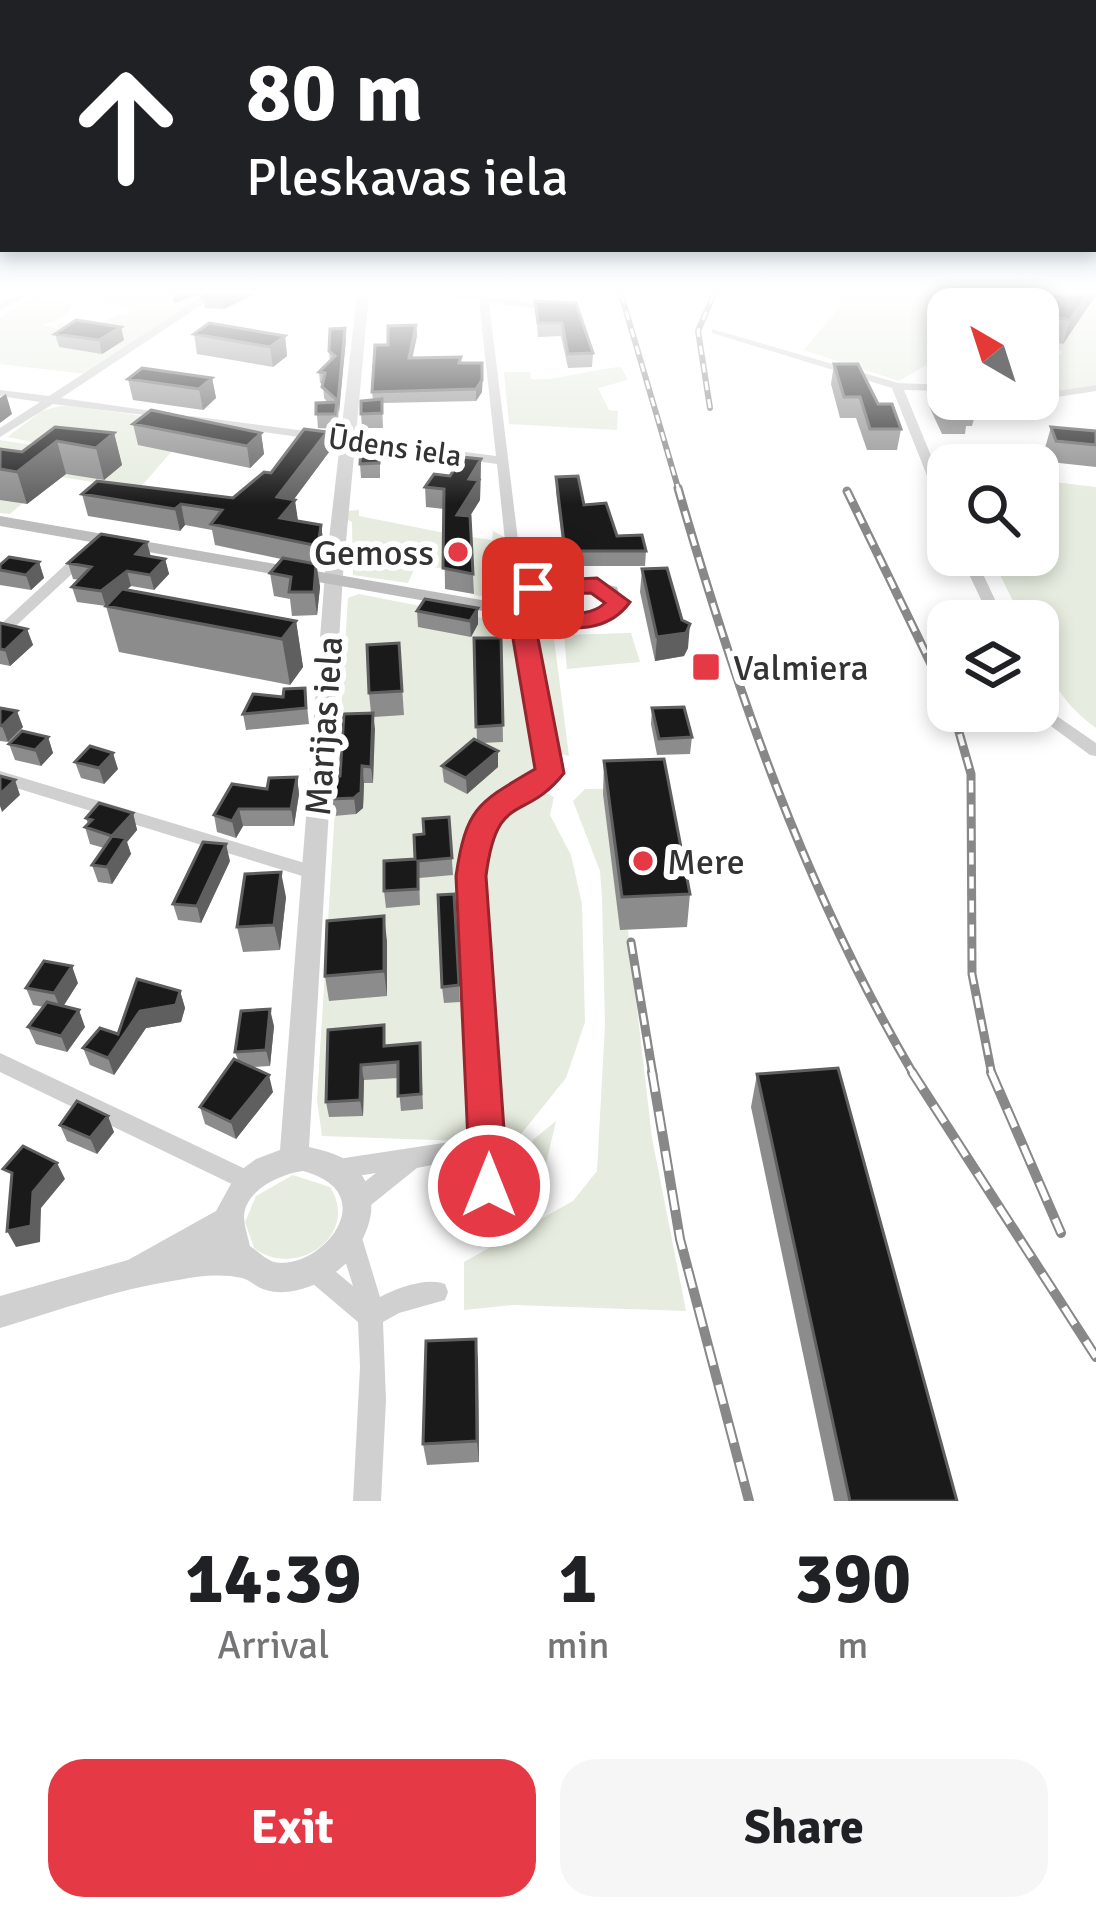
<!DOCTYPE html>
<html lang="en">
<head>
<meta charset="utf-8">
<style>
  body { margin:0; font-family:Signika,sans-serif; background:#f6f6f6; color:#202124; height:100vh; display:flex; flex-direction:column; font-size:45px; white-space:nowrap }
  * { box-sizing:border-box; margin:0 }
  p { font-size:39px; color:#757577 }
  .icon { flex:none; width:66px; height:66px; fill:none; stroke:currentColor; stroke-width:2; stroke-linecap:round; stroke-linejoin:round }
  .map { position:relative; height:1501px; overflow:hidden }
  .details { display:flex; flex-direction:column; background:#fff; flex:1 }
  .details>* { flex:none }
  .guide { position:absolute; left:0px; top:0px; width:1098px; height:252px; box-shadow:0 6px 18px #0003; background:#202124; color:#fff; overflow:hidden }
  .needle { width:78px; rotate:321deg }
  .buttons { position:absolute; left:927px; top:288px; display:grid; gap:24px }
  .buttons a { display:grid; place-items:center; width:132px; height:132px; border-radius:24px; background:#fff; box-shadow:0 6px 18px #0003; font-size:60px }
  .pin { position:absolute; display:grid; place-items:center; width:102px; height:102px; color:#fff; margin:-51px; border-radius:24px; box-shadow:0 6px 18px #0006 }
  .me { position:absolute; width:132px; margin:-66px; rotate:0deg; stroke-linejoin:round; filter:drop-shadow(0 0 9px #0008) }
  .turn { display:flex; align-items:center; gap:42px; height:252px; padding:0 48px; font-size:54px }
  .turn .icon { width:156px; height:156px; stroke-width:2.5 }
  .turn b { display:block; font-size:84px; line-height:102px }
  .eta { display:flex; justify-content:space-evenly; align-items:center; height:204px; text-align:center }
  .eta b { font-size:72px; font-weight:700; line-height:84px }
  .cta { display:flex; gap:24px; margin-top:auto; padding:24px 48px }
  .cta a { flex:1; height:138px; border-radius:36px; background:#e63946; color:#fff; font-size:48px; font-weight:700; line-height:138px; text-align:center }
  .cta a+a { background:#f6f6f6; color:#202124 }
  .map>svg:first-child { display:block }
</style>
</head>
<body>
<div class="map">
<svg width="1096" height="1501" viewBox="0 0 1096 1501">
  <rect width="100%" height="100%" fill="#fff"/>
  <path fill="#e6ecdf" d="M38,294h168l-119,80 -87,-10v-47l35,-21 37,8 -5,12 -24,9 17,4 -4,-4 6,-3 13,9 56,-20 -29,-12z
    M838,294h180l-14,15h-56v43l-49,29 -95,-31 37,-45z
    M1096,294v91l-58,10v-11l25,-33 -25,-6v-16z
    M621,367l7,13 -30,8 11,22 9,1 -1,19 -108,-6 -5,-52h26l1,7c30,2 58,-10 90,-12z
    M60,406h13l113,16 -14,29 -33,38 -85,-13 -44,38 -10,-1v-73l98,15 -91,-18 35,-26z
    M1038,480l58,7v241c-36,-26 -58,-62 -58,-107h-15l-33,-66h48z
    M359,510v6l86,17v35l-30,-1 -7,16 -55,-8 -1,-53 -8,-4 3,-7z
    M493,531l13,7 -7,5 3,48 -13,6 -15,-2 -3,-58 21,3z
    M359,594l144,28 8,18 5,1 18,129 -65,55 -7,24 23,288 -11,69 -10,8v-73l-142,-5 -5,-36 31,-502z
    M631,633l9,29 -73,7 -3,-34z
    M533,636l21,3 15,117 -13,-3z
    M648,788l-28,141 8,1 24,208 34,173 -173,-6 -49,5v-48l109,-61 24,-30 8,-146 -3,-128 -2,-26 -27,-70 12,-12z
    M541,791l13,6 -4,18 21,40 11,49 3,118 -19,56 -61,76 -25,-270c4,-54 8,-73 61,-93z
    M556,1121l-17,73 -30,22 -4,-30 29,-47z
    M293,1175l37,12c31,49 -35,93 -76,61l-9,-26 11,-26z"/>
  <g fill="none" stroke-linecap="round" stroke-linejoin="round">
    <path fill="#d0d0d0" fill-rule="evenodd" d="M16,294h12l-28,17v-7z
      M206,294h12l-157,104 105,15 4,1v4l-117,-14 -53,33v-9l40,-26 -40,-6v-6l49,6z
      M440,294h29l85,11 5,3 -5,3 -65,-8 35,286 -2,3h-10l-2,-3 -13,-125 -306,-42 -6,-3 6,-3 305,40 -17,-155z
      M712,329l186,54 50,2v6l-44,-1 44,107v20l-6,-4 -50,-125 -180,-55z
      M1096,385v6l-58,9 -4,-1h4v-5z
      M83,552l5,1v6l-83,77 -5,1v-12l78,-72z
      M960,555h14l31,66h-14z
      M522,617l7,4 29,152 -52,33 -20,24 -5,100 21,224 -10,82 -4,8 -8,3 -8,-3 -4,-8 12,-82 -19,-224 7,-102 26,-30 47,-27 -26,-150z
      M1038,703l58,40v13l-6,-1 -58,-43 6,-1z
      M0,771l318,96 3,5 -3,5 -6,2 -312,-96z
      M0,1053l256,121 3,7 -3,7 -8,3 -8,-3 -240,-116z
      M463,1140l8,3 3,7 -3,7 -54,11 -51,41 -8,3 -8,-3 -4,-8 4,-8 26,-20 -38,6 -8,-3 -3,-7 3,-7 8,-3z
      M350,1227l8,3 4,8 18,59c17,-9 46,-20 65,-13l3,8 -3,8 -46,13 -16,9 3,78 -5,101h-28l7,-134 -2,-45 -52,-44 -3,-8 3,-8 9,-4 9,4 29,24 -15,-48 4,-8z"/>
    <path fill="#d0d0d0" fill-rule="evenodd" d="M357,294h12l-26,280 -34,573c25,6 48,12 58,38 9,23 3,40 -8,61 -14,28 -61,54 -93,44 -9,-2 -16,-10 -24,-12 -20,-5 -45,-2 -64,2 -61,9 -119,30 -178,48v-32l128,-36 88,-49 21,-38 19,-14 24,-9 45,-576zM303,1171c83,22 17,101 -29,91 -7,-2 -18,-12 -24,-16 -2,-9 -6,-21 -6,-30 2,-27 37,-42 59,-45z"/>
    <path fill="#bdbdbd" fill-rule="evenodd" d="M0,516l510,89 1,-20 75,-5 31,7 7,21 -35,19h-67l-7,-2 -3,-9 -512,-90zM586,590l17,4 2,12 -19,9h-56l-3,-21z"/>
    <defs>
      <path id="rail-far2" d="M621,294l58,197
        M710,408l-12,-77 16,-37"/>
      <path id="rail-far1" d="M678,488c59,205 127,402 236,587
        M847,491l101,208
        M953,711l18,63 1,200 20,101
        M631,942l22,133"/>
      <path id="rail" d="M652,1072l28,167 69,262
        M912,1072l184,285
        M991,1072l70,161"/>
    </defs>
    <use href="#rail-far2" stroke="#888" stroke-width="6"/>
    <use href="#rail-far1" stroke="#888" stroke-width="9"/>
    <use href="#rail" stroke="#888" stroke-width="10"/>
    <use href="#rail-far2" stroke="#fff" stroke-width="3" stroke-dasharray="9" stroke-linecap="butt"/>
    <use href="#rail-far1" stroke="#fff" stroke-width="4.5" stroke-dasharray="12" stroke-linecap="butt"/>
    <use href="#rail" stroke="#fff" stroke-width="6" stroke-dasharray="20" stroke-linecap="butt"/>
  </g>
  <path fill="#8c8c8c" d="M207,294h48l-31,15 -19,-1 -2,-11z
    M987,294h27l-10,15h-22z
    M1096,294l-33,50 -25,-5v-30z
    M535,301l41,2 17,50 -1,14 -24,1 -7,-32 -23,1z
    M416,325l1,11 -5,22 49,5 21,29 -6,9 -94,2 1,25h-21l-1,-14 12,-14 -1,-8 16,-47z
    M121,327l3,13 -22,14 -43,-7 -4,-13z
    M194,334l91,2 2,20 -14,11 -76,-13z
    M346,339l-9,90 -19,-1 -2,-25h12l-4,-5 -1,-14 -3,-1 -1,-11 11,-11 -1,-10z
    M834,364l44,40 23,25 -4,21h-30l-11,-32h-16l-9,-34z
    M212,378l4,20 -13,12 -70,-10 -5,-21z
    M933,388l44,20 -5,18h-6l-1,8h-23l-13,-28z
    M133,424l128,9 3,21 -14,14 -112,-23z
    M55,427l59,6 8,32 -18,15 -38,-6 -39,30 -27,-4v-51l22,3z
    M1051,427l45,4v36l-46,-5 -5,-14z
    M327,432l2,20 -35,47 4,22 23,4 3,22 -3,20h-4l3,20 -3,28 -25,1 -2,-17 -16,-3 -4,-23 11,-14 -66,-14 -3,-15 -27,-5 -5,6 -92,-15 -6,-22 151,4 38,-25z
    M481,459l-1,41 -10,16 4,78 -29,-5 -1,-80 -18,-2 -1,-20 25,-11z
    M380,461v17h-19l-1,-14z
    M556,477l61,59 29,15 -1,15h-80l-9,-74z
    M151,556l14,3 4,15 -15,16 -23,-4 -5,4 170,31 7,46 -13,18 -171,-33 -13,-46 -29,-4 -5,-15 7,-7 -6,-1 -5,-16z
    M39,562l5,16 -13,12 -31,-5v-20z
    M642,569l46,79 -4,8 -29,5 -15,-69z
    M478,608v16l-7,13 -53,-10 -1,-16z
    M0,623l27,6 6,16 -23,21 -10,-2z
    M474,638h27l2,104 -22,1 17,24 -31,27 -23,-12 -2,-16 35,-25z
    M399,643l5,72 -30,2 -1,66h-9l-1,25 -7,6 -22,2 -3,-17 40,-86 -2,-20z
    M305,688l4,36 -63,6 -3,-16z
    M0,708l23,19 -15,15 -8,-1z
    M652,708l40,29 -2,17 -33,1 -6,-31z
    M48,737l5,16 -12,13 -26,-6 -6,-16z
    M604,761l86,133 -3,33 -67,3 -17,-136z
    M75,762l43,7 -14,15 -23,-6z
    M297,777l2,17 -5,32h-51l-7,12 -19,-6 -3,-17 53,-26z
    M133,813l4,17 -10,12 4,12 -19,30 -14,-2 -6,-17 12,-17 -14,-4 -5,-17 3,-3 -2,-6z
    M449,817l4,58 -34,3 1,27 -34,3 -2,-17 31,-32 9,-25z
    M230,861l-29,62 -23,-3 -5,-16z
    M454,894l6,108 -16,1 -2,-16z
    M286,897l-6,53 -37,2 -6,-25z
    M387,941v55l-58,5 -4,-25z
    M78,983l-15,23 22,21 -18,25 -31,-8 -8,-17 16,-20 -11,-2 -7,-17z
    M180,991l5,17 -4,14 -35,6 -32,47 -24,-10 -7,-17 35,-14z
    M274,1026l-4,40 -18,1 21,25 -37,47 -31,-15 -5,-17 38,-47 -3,-8z
    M328,1030l58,16 35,12 2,51 -22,2 -3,-33 -34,2 -1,36 -34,1 -3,-15z
    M757,1074l200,427h-123l-83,-394z
    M60,1125l54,7 -17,22 -30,-13z
    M478,1361l1,101 -52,3 -4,-21z"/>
  <path fill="#5f5f5f" d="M173,294h30l-29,9z
    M231,294h24l-31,15 -2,-11z
    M1009,294h5l-11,15 2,-9z
    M1088,294l8,1 -33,49 7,-24z
    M416,325l1,11 -7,34 -1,-12z
    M121,327l3,13 -22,14 -3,-14z
    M345,328l1,11 -7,74 -1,-12z
    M285,336l2,20 -14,11 -3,-20z
    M483,375l-1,17 -6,9v-12z
    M212,378l4,20 -13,12 -4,-21z
    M6,394l6,20 -12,9v-25z
    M327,432l2,20 -43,58 9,-10 3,21 -15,19 -6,-43z
    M114,433l8,32 -18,15 -8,-32z
    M261,433l3,21 -14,14 -3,-22z
    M57,441l9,33 -39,30 -10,-32z
    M481,459l-1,41 -22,35 -1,-20 12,-36z
    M181,504l4,21 -5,6 -5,-22z
    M321,525l3,22 -3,20 -3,-21z
    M147,542l4,15 -15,-3z
    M165,559l4,15 -15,16 -4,-15z
    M39,562l5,16 -13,12 -5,-15z
    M316,564l4,23 -3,28 -3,-23z
    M127,571l4,15 -25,21 -5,-16z
    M478,608v16l-7,13 -1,-16z
    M296,621l7,46 -13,18 -8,-46z
    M690,624l-2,24 -4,8 -29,5 2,-24z
    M27,629l6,16 -23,21 -5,-16z
    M17,711l6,16 -15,15 -6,-16z
    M373,713l2,16 -2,54 -2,-16z
    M48,737l5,16 -12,13 -6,-16z
    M498,751v16l-31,27 -1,-16z
    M113,753l5,16 -14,15 -5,-16z
    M362,766l2,17 -1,25 -7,6 -2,-16z
    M297,777l2,17 -5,32 -3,-17z
    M15,780l5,15 -18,17 -2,-6v-12z
    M239,809l4,17 -7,12 -4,-17z
    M133,813l4,17 -10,12 4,12 -19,30 -5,-17 5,-31z
    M226,844l4,17 -29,62 -4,-17z
    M281,872l5,25 -6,53 -6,-25z
    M384,916l3,25v55l-3,-25z
    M72,966l6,17 -17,27 -7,-17z
    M180,991l5,17 -4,14 -35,6 -32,47 -6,-17 32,-47z
    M270,1009l4,17 -4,40 -4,-16z
    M79,1010l6,17 -18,25 -6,-16z
    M361,1065l3,15 -1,36 -3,-16z
    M269,1075l4,17 -37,47 -5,-17z
    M108,1116l6,16 -17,22 -7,-16z
    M57,1163l8,16 -24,29 -1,34 -24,5 -9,-16 26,-39z
    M476,1339l2,22 1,101 -2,-21z"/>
  <path fill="#1a1a1a" stroke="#5f5f5f" stroke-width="3" d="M207,294h24l-9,4 -19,-1z
    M987,294h22l-4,6 -20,-4z
    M1047,294h41l-18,26 -32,-6v-5z
    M535,301l41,2 17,50 -25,1 -6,-31h-24z
    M76,320l45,7 -22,13 -44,-6z
    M209,323l76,13 -15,11 -76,-13z
    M416,325l-7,33 52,-1 -2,6h23v17l-6,9 -104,3 3,-47h13v-19z
    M345,328l-7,73 -16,-14 3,-14 -6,-1 16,-16 -6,-5 1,-22z
    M834,364h24l20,40h14l9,25h-31l-10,-32h-16z
    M142,368l70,10 -13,11 -71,-10z
    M933,388h15v11h24l5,9h-12l4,7h-22z
    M382,399v14l-21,1v-13z
    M337,402l-2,12h-19v-11z
    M151,410l110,23 -14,13 -114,-22z
    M55,427l59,6 -18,15 -39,-7 -40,31 -17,-3v-20l22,3z
    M1051,427l45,4v14l-40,-4z
    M304,429l23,3 -50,65 18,3 -15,18 41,7 -3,21 -107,-22 11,-14 -41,-6 -6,5 -93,-15 15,-13 136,17 31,-26 7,1z
    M361,447h18v16l-19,1z
    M462,457l19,2 -12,20 10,1 -22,35 13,1 3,58 -30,-6 1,-79 -19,-2 9,-13 16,2z
    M578,476l6,29 22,-2 11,33 25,-1 4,16h-81l-9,-74z
    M101,534l46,8 -11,12 29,5 -15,16 -23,-4 -26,20 -29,-4 19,-20 -23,-4z
    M9,557l30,5 -13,13 -26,-5v-5z
    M283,558l33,6 -2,28h-25l2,-15 -21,-4z
    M667,568l15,52 8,4 -4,9 -29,4 -15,-68z
    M122,589l174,32 -14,18 -176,-33z
    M425,599l53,9 -8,13 -53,-10z
    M0,623l27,6 -22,21 -5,-1z
    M474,638h27l2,87 -27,2z
    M399,643l3,48 -33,2 -2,-48z
    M305,688l1,20 -63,6 10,-20 30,3 1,-8z
    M684,707l8,30 -33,2 -7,-31z
    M0,708l17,3 -15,15 -2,-1z
    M373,713l-2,54 -9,-1 -1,26 -7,6 -23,1 2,-23h7l4,-62z
    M22,731l26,6 -13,13 -26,-6z
    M474,739l24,12 -32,27 -24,-12z
    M90,746l23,7 -14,15 -24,-6z
    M664,759l26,135 -68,3 -18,-136z
    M0,776l15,4 -15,14z
    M297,777l-6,32h-52l-7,12 -18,-6 18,-31 35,5 2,-11z
    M99,803l34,10 -21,23 14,2 -19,29 -15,-2 20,-29 -27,-9 7,-7 -6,-2z
    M449,817l3,41 -34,3v28l-34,2v-30l31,-2 -1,-24 10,-1 -1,-15z
    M203,842l23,2 -29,62 -24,-2z
    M281,872l-7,53 -37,2 8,-53z
    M454,894l5,91 -17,2 -4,-92z
    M384,916v55l-59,5 2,-55z
    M44,961l28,5 -18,27 -28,-5z
    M137,979l43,12 -4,14 -36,6 -32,47 -25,-10 17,-20 18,6z
    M47,1002l32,8 -18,26 -33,-9z
    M270,1009l-4,41 -31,2 6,-41z
    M384,1025v21l36,-3 1,51 -23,2v-34l-37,3 -1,35 -34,2 2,-72z
    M234,1059l35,16 -38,47 -31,-15z
    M838,1068l119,433h-107l-93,-427z
    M77,1101l31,15 -18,22 -30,-13z
    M23,1146l34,17 -24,29 -2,34 -24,5 5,-58 -9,-4z
    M476,1339l1,102 -54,3 3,-103z"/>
  <linearGradient id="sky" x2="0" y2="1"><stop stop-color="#9ec6ea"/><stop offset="0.58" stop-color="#fff"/><stop offset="1" stop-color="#fff" stop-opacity="0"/></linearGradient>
  <rect width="1096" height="504" fill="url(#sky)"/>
  <path fill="#e63946" stroke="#96252e" stroke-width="3" d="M597,578l33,24c-23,32 -58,26 -94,26l28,145c-40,51 -67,16 -78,103l22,310 -6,13 -13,5 -13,-5 -6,-13 -14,-310c10,-68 21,-73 79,-107l-25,-148c25,-21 69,6 95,-18l-14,-10 -58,2 -12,-7 12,-7z"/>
  <g fill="#e63946" stroke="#fff" stroke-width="4.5">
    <circle cx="458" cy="552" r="12"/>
    <rect x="691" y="652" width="30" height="30" rx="6"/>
    <circle cx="643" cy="861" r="12"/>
  </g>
  <g text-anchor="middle" stroke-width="12" stroke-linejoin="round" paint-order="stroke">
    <g font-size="30" fill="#333" stroke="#fff">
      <text transform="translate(395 447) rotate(8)" y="10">Ūdens iela</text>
    </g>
    <g font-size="36" fill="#333" stroke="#fff" text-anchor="start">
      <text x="434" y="565" text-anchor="end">Gemoss</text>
      <text x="733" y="680">Valmiera</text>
      <text x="667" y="874">Mere</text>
    </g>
    <g font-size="36" fill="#333" stroke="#fff">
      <text transform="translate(323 726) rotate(-86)" y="13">Marijas iela</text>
    </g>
  </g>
</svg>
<div class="buttons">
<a><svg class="needle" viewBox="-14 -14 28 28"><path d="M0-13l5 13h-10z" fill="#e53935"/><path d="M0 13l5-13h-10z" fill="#757577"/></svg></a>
<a><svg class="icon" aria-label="search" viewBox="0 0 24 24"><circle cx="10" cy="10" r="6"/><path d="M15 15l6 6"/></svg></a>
<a><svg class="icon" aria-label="layers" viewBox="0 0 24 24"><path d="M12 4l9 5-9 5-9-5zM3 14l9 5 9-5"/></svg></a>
</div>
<div class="pin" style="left:533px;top:588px;background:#d93025"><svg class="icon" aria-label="arrive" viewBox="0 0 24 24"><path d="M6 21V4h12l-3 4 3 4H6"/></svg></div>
<svg class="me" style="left:489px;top:1186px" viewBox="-20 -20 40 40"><circle r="17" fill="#e63946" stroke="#fff" stroke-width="3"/><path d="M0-11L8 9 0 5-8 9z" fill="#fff"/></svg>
<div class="guide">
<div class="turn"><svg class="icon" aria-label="ahead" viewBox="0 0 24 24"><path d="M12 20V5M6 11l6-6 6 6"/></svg><div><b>80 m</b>Pleskavas iela</div></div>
</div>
</div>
<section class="details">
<div class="eta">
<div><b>14:39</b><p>Arrival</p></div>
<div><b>1</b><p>min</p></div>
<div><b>390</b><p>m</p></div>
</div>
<div class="cta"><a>Exit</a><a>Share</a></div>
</section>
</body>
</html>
